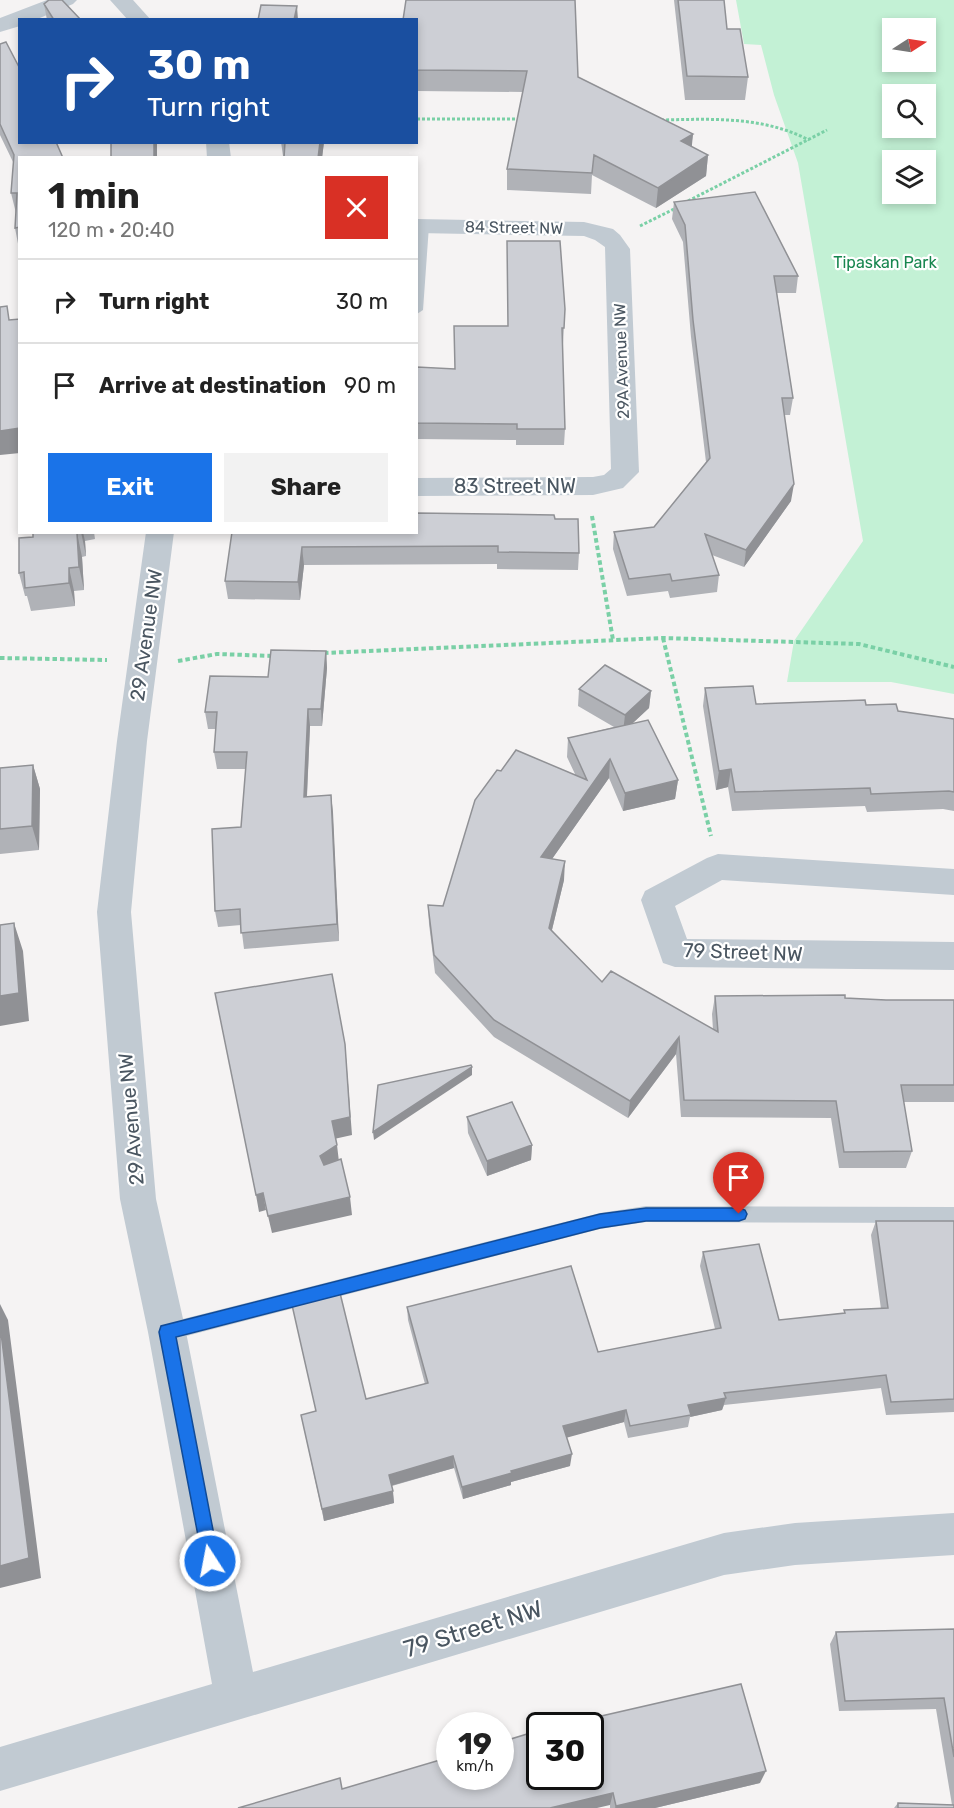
<!DOCTYPE html>
<html lang="en">
<head>
<meta charset="utf-8">
<style>
  body { margin:0; font-family:Rubik,sans-serif; background:#f2f2f2; color:#222; height:100vh; display:flex; flex-direction:column; font-size:22px; white-space:nowrap }
  * { box-sizing:border-box; margin:0 }
  p { font-size:20px; color:#767676 }
  .icon { flex:none; width:33px; height:33px; fill:none; stroke:currentColor; stroke-width:2; stroke-linecap:round; stroke-linejoin:round }
  .map { position:relative; flex:1; overflow:hidden }
  .drawer { position:absolute; left:18px; top:156px; width:400px; height:378px; display:flex; flex-direction:column; background:#fff; border-radius:0px; box-shadow:0 3px 9px #0003 }
  .drawer>* { flex:none }
  .hud { position:absolute; left:18px; top:18px; width:400px; height:126px; border-radius:0px; box-shadow:0 3px 9px #0003; background:#1a4fa0; color:#fff; overflow:hidden }
  .needle { width:39px; rotate:78deg }
  .buttons { position:absolute; left:882px; top:18px; display:grid; gap:12px }
  .buttons a { display:grid; place-items:center; width:54px; height:54px; border-radius:0px; background:#fff; box-shadow:0 3px 9px #0003; font-size:30px }
  .speed { position:absolute; left:436px; top:1712px; display:flex; gap:12px; font-size:30px; font-weight:700; text-align:center }
  .speed>* { display:grid; place-content:center; width:78px; height:78px; border-radius:50%; background:#fff; box-shadow:0 3px 9px #0003; line-height:1 }
  .speed small { font-size:15px; font-weight:400 }
  .speed .limit { border:3px solid #111; border-radius:9px; background:#fff; color:#111 }
  .pin { position:absolute; display:grid; place-items:center; width:51px; height:51px; color:#fff; margin:-62px -26px; border-radius:50% 50% 50% 0; rotate:-45deg; box-shadow:0 0 6px #0007 }
  .pin .icon { rotate:45deg }
  .me { position:absolute; width:66px; margin:-33px; rotate:349deg; stroke-linejoin:round; filter:drop-shadow(0 0 4px #0008) }
  .turn { display:flex; align-items:center; gap:21px; height:126px; padding:0 30px; font-size:27px }
  .turn .icon { width:78px; height:78px; stroke-width:2.5 }
  .turn b { display:block; font-size:42px; line-height:51px }
  .round { display:grid; place-items:center; flex:none; width:63px; height:63px; border-radius:0px; background:#f2f2f2 }
  .headline { display:flex; align-items:center; justify-content:space-between; height:102px; padding:0 30px }
  h1 { font-size:36px; font-weight:700; line-height:45px }
  .cta { display:flex; gap:12px; margin-top:auto; padding:12px 30px }
  .cta a { flex:1; height:69px; border-radius:0px; background:#1a73e8; color:#fff; font-size:24px; font-weight:700; line-height:69px; text-align:center }
  .cta a+a { background:#f2f2f2; color:#222 }
  ul { padding:0; list-style:none }
  li { display:flex; align-items:center; gap:18px; height:84px; padding:0 30px; border-top:2px solid #e0e0e0 }
  li div { flex:1 }
  li b { display:block; font-size:22px }
  li em { font-style:normal }
  .map>svg:first-child { display:block }
</style>
</head>
<body>
<div class="map">
<svg width="954" height="1808" viewBox="0 0 954 1808">
  <rect width="100%" height="100%" fill="#f5f3f3"/>
  <path fill="#c3f1d5" fill-rule="evenodd" d="M736,0h218v694l-63,-12h-104l7,-41 69,-100 -65,-378 -24,-68 -13,-50 -17,-1zM892,28h34v34h-34zM892,94h34v34h-34zM892,160h34v34h-34z"/>
  <g fill="none" stroke-linecap="round" stroke-linejoin="round">
    <path stroke="#7ad0a6" stroke-width="3" stroke-dasharray="3 2" stroke-linecap="butt" d="M417,119h104
      M661,120c52,-1 101,-4 148,20
      M688,201l139,-71
      M640,226l36,-18"/>
    <path stroke="#7ad0a6" stroke-width="4" stroke-dasharray="4.5 3" stroke-linecap="butt" d="M592,516l21,124
      M663,638l48,198
      M324,653l339,-15 196,6 95,23
      M0,658l107,2
      M178,661l39,-7 57,2"/>
    <path fill="#c1cad2" fill-rule="evenodd" d="M423,222l6,4 -6,84 -6,4v-88z
      M646,1206l308,1v16l-308,-1 -46,7 -433,112 -7,-3 -3,-6 3,-6 7,-3 433,-110z"/>
    <path fill="#c1cad2" fill-rule="evenodd" d="M110,0h23l18,20h-23z
      M206,142h23l2,16h-24z
      M417,219l167,3 29,7 7,6 10,14 9,223 -16,16 -30,7 -176,1v-18l176,-1 11,-2 7,-6 -6,-222 -10,-7 -11,-4 -167,-3z
      M146,532h28l-27,209 -16,171 25,287 30,133 67,340 471,-139 71,-10 159,-10v42l-159,10 -71,10 -724,216v-44l212,-63 -64,-352 -28,-133 -23,-287 20,-171z
      M718,854l236,15v26l-232,-15 -47,26 12,33 267,3v28l-279,-3 -12,-4 -22,-63 4,-9 62,-33z"/>
    <path fill="#c1cad2" fill-rule="evenodd" d="M47,0h30l-4,4 -38,16h-15v6l-20,6v-14z"/>
  </g>
  <path fill="#b0b2b7" d="M674,0h50l3,29 21,48 -3,23h-60z
    M44,4l37,16h-34z
    M417,20l161,57 115,57 -2,13 17,8 -2,21 -50,32 -64,-33 -1,19 -84,-4v-21l16,-77 -106,-1z
    M0,44l20,114 -1,91 -4,-21 1,-15 -5,-20 3,-29 -14,-29z
    M281,142h43l-2,16h-38v-2h-1z
    M674,202l124,74 -2,17h-19l16,105 -3,17h-6l7,86 -47,66 -32,-12 7,20 -2,17 -47,6 -2,-7 -41,5 -14,-47 1,-17 40,-5 52,-65 -15,-125 -8,-95 -11,-23z
    M565,309l-2,35h-1l3,85 -1,16h-48v-5l-99,-1v-72l38,2 53,-43z
    M555,519l24,34 -1,17 -81,-1v-5l-193,1 -4,35 -72,-1 -3,-18 7,-49z
    M33,532h61l1,7 -10,2 1,15 -4,1 2,33 -10,1 1,15 -44,5 -4,-15h-2l-6,-23 14,-36z
    M326,651l1,17 -5,58h-12l-3,71 24,-2 8,146 -95,8 -3,-24 -23,2 -3,-16 26,-84 5,-58h-29l-3,-17 2,-23h-8l-3,-17 63,-35z
    M705,688l51,16 110,1 32,6 56,8v92l-11,-2 -76,3 -2,-6 -133,5 -4,-24 -12,3 -13,-84z
    M579,689l72,2 -2,17 -16,15 45,57 -3,19 -52,12 -14,-33 -57,81 12,21 -12,50 50,52 111,48 -1,-16 3,-18 130,2 41,2h68v102h-51l9,49 -6,17h-67l-8,-50 -150,-1 -5,-63 -48,64 -134,-81 -59,-64 -6,-49 -1,-19 15,1 58,-135 74,3 -8,-17 1,-19 46,-11 -36,-21z
    M33,765l7,24 -1,61 -39,4v-86z
    M467,1117l65,28 -1,15 -44,16 -19,-43z
    M876,1221h78v191l-68,3 -5,-27 -157,17 -2,5 -32,7 -2,10 -60,11 -4,-16 -58,15 4,29 -59,16v3l-48,14 -9,-31 -62,18 2,17 -70,18 -23,-106 15,-4 -24,-106 74,94 59,-15 -17,-64 -1,-13 191,45 117,-23 -15,-63 3,-14 76,68 65,-7v-3l37,-1 -10,-74z
    M954,1629v179h-60l4,-5 54,2 -16,-96 -97,2 -9,-67 6,-12z
    M760,1783l-105,25h-45v-3l-268,-16z"/>
  <path fill="#909195" d="M297,6l1,14h-4z
    M693,134l-2,21 -10,-14z
    M154,142h3v16h-3z
    M320,142h4l-2,16h-4z
    M708,155l-2,21 -50,32 2,-20z
    M20,428v25l-20,2v-24z
    M794,484l-3,17 -47,66 2,-17z
    M81,532h2l2,9 1,15z
    M77,533l5,24 2,33 -5,-23z
    M302,547l2,18 -4,35 -2,-18z
    M69,568l5,23 1,15 -6,-23z
    M326,651l1,17 -5,58 -1,-17z
    M651,691l-2,17 -26,24 2,-17z
    M308,709l2,17 -4,88 -2,-17z
    M610,759l-1,19 -69,98 1,-19z
    M33,765l7,24 -1,61 -7,-24z
    M731,769l-3,18 -12,3 3,-19z
    M678,780l-3,19 -52,12 2,-18z
    M331,795l2,17 6,129 -2,-17z
    M565,861l-1,19 -16,66 1,-18z
    M14,923l9,28 6,70 -29,5v-30z
    M679,1037l-3,17 -48,64 2,-17z
    M345,1044l7,91 -18,4 -2,-18z
    M472,1067v8l-98,65 -1,-8z
    M337,1145l2,17 -17,12 -2,-18z
    M532,1145l-1,15 -44,16v-15z
    M263,1193l3,17 -7,2 -3,-17z
    M350,1197l2,18 -80,18 -4,-17z
    M0,1304l8,16 33,258 -41,10z
    M726,1398l-4,12 -32,7 1,-2 -3,-10z
    M626,1410l-2,12 -62,17 1,-13z
    M572,1454l-2,12 -59,16v3l-48,14 -1,-12 49,-16z
    M453,1456l1,12 -64,18 -1,-11z
    M393,1491l1,12 -70,18 -2,-12z
    M766,1771l-6,12 -105,25h-40l1,-2z
    M613,1793l-3,12 -13,3h-47z"/>
  <path fill="#cdcfd5" stroke="#909195" stroke-width="1.5" d="M49,0h13l19,20h-27l-10,-16z
    M406,0h169l3,77 115,57 -12,7 27,14 -50,33 -64,-33 -2,18 -85,-4 20,-98 -110,-1v-50h-14z
    M678,0h46l3,29h13l8,48 -61,-1z
    M261,5l36,1 -3,14h-36z
    M6,42l14,27v73h36l7,16h-43v69l-5,1 2,-35h-6l3,-38 -14,-31v-80z
    M111,142h43v16h-43z
    M285,142h35l-2,16h-34z
    M755,192l43,84h-24l19,122h-11l12,86 -48,66 -41,-16 14,41 -47,6 -2,-7 -41,5 -15,-47 40,-5 56,-69 -17,-138 -8,-95 -11,-23z
    M507,241h53l5,68 -1,19h-2l3,101h-48v-5l-100,-1v-56l38,2 -1,-43h54z
    M7,306l2,14 11,-1v109l-20,3v-124z
    M417,513l137,2 1,4h23l1,34 -81,-1v-6l-196,1 -4,35 -73,-1 7,-49h185z
    M33,532h48l-4,1 2,34 -10,1v15l-44,5 -1,-16 -5,1v-35l14,-1z
    M271,650l55,1 -5,58h-13l-4,88 27,-2 6,129 -96,9 -1,-24 -25,2 -3,-82 29,-2 6,-75h-33l3,-40h-12l5,-36 58,1z
    M605,665l46,26 -26,24 -46,-26z
    M753,686l3,18 109,-4 1,5 30,-1 2,7 56,8v73l-5,-1 -78,3 -1,-6 -135,4 -4,-23 -12,2 -14,-83z
    M648,720l30,60 -53,13 -15,-34 -69,98 24,4 -16,67 53,54 9,-11 107,61 -3,-36 130,-1v3l41,2h68v85h-53l11,66 -68,1 -8,-51 -152,-1 -5,-63 -49,64 -136,-81 -60,-65 -6,-50 15,1 32,-106 22,-30 4,1 15,-21 71,30 -19,-42z
    M33,765l-1,61 -32,3v-61z
    M14,923l5,70 -19,3v-71z
    M332,974l13,70 5,73 -18,4 5,24 -17,11 4,9 17,-6 9,38 -82,19 -5,-23 -7,2 -41,-202z
    M471,1065l1,2 -99,65 5,-47z
    M512,1102l20,43 -45,16 -20,-44z
    M876,1221h78v178l-63,3 -5,-27 -162,18 2,5 -38,7 3,10 -61,11 -4,-16 -63,16 9,28 -61,17 1,2 -50,14 -9,-31 -64,19 4,16 -71,18 -21,-94 15,-4 -24,-106 48,-12 26,106 62,-16 -21,-76 164,-41 27,86 123,-24 -18,-76 56,-8 20,76 66,-7 -1,-3 44,-2z
    M0,1325l29,233 -29,8z
    M954,1629v128l-10,-59 -99,3 -9,-69z
    M741,1684l25,87 -150,35 -3,-13 -63,15h-312l102,-30 2,11 108,-32v19h51v-34l39,-12v46h51v-51h-29z
    M898,1803l56,2v3h-56z"/>
  <path fill="#1a73e8" stroke="#114b97" stroke-width="1.5" d="M646,1208h93l6,2 2,4 -2,5 -6,2h-93l-46,7 -424,109 43,224 -3,6 -6,3 -6,-3 -45,-235 2,-6 439,-112z"/>
  <g text-anchor="middle" stroke-width="4.5" stroke-linejoin="round" paint-order="stroke">
    <g font-size="16" fill="#4a5661" stroke="#fff">
      <text transform="translate(514 227) rotate(1)" y="6">84 Street NW</text>
      <text transform="translate(621 361) rotate(-92)" y="6">29A Avenue NW</text>
    </g>
    <g font-size="16" fill="#17864f" stroke="#fff">
      <text x="885" y="268">Tipaskan Park</text>
    </g>
    <g font-size="20" fill="#4a5661" stroke="#fff">
      <text x="515" y="493">83 Street NW</text>
      <text transform="translate(146 635) rotate(-82)" y="7">29 Avenue NW</text>
      <text transform="translate(743 952) rotate(2)" y="7">79 Street NW</text>
      <text transform="translate(131 1119) rotate(-95)" y="7">29 Avenue NW</text>
    </g>
    <g font-size="24" fill="#4a5661" stroke="#fff">
      <text transform="translate(473 1629) rotate(-17)" y="8">79 Street NW</text>
    </g>
  </g>
</svg>
<div class="buttons">
<a><svg class="needle" viewBox="-14 -14 28 28"><path d="M0-13l5 13h-10z" fill="#e53935"/><path d="M0 13l5-13h-10z" fill="#767676"/></svg></a>
<a><svg class="icon" aria-label="search" viewBox="0 0 24 24"><circle cx="10" cy="10" r="6"/><path d="M15 15l6 6"/></svg></a>
<a><svg class="icon" aria-label="layers" viewBox="0 0 24 24"><path d="M12 4l9 5-9 5-9-5zM3 14l9 5 9-5"/></svg></a>
</div>
<div class="speed"><div>19<small>km/h</small></div><div class="limit">30</div></div>
<div class="pin" style="left:739px;top:1214px;background:#d93025"><svg class="icon" aria-label="arrive" viewBox="0 0 24 24"><path d="M6 21V4h12l-3 4 3 4H6"/></svg></div>
<svg class="me" style="left:210px;top:1561px" viewBox="-20 -20 40 40"><circle r="17" fill="#1a73e8" stroke="#fff" stroke-width="3"/><path d="M0-11L8 9 0 5-8 9z" fill="#fff"/></svg>
<div class="hud">
<div class="turn"><svg class="icon" aria-label="right" viewBox="0 0 24 24"><path d="M7 20v-9h11M14 6l5 5-5 5"/></svg><div><b>30 m</b>Turn right</div></div>
</div>
<section class="drawer">
<div class="headline"><div><h1>1 min</h1><p>120 m · 20:40</p></div><a class="round" style="background:#d93025;color:#fff"><svg class="icon" aria-label="close" viewBox="0 0 24 24"><path d="M6 6l12 12M18 6L6 18"/></svg></a></div>
<ul>
<li><svg class="icon" aria-label="right" viewBox="0 0 24 24"><path d="M7 20v-9h11M14 6l5 5-5 5"/></svg><div><b>Turn right</b></div><em>30 m</em></li>
<li><svg class="icon" aria-label="arrive" viewBox="0 0 24 24"><path d="M6 21V4h12l-3 4 3 4H6"/></svg><div><b>Arrive at destination</b></div><em>90 m</em></li>
</ul>
<div class="cta"><a>Exit</a><a>Share</a></div>
</section>
</div>
</body>
</html>
